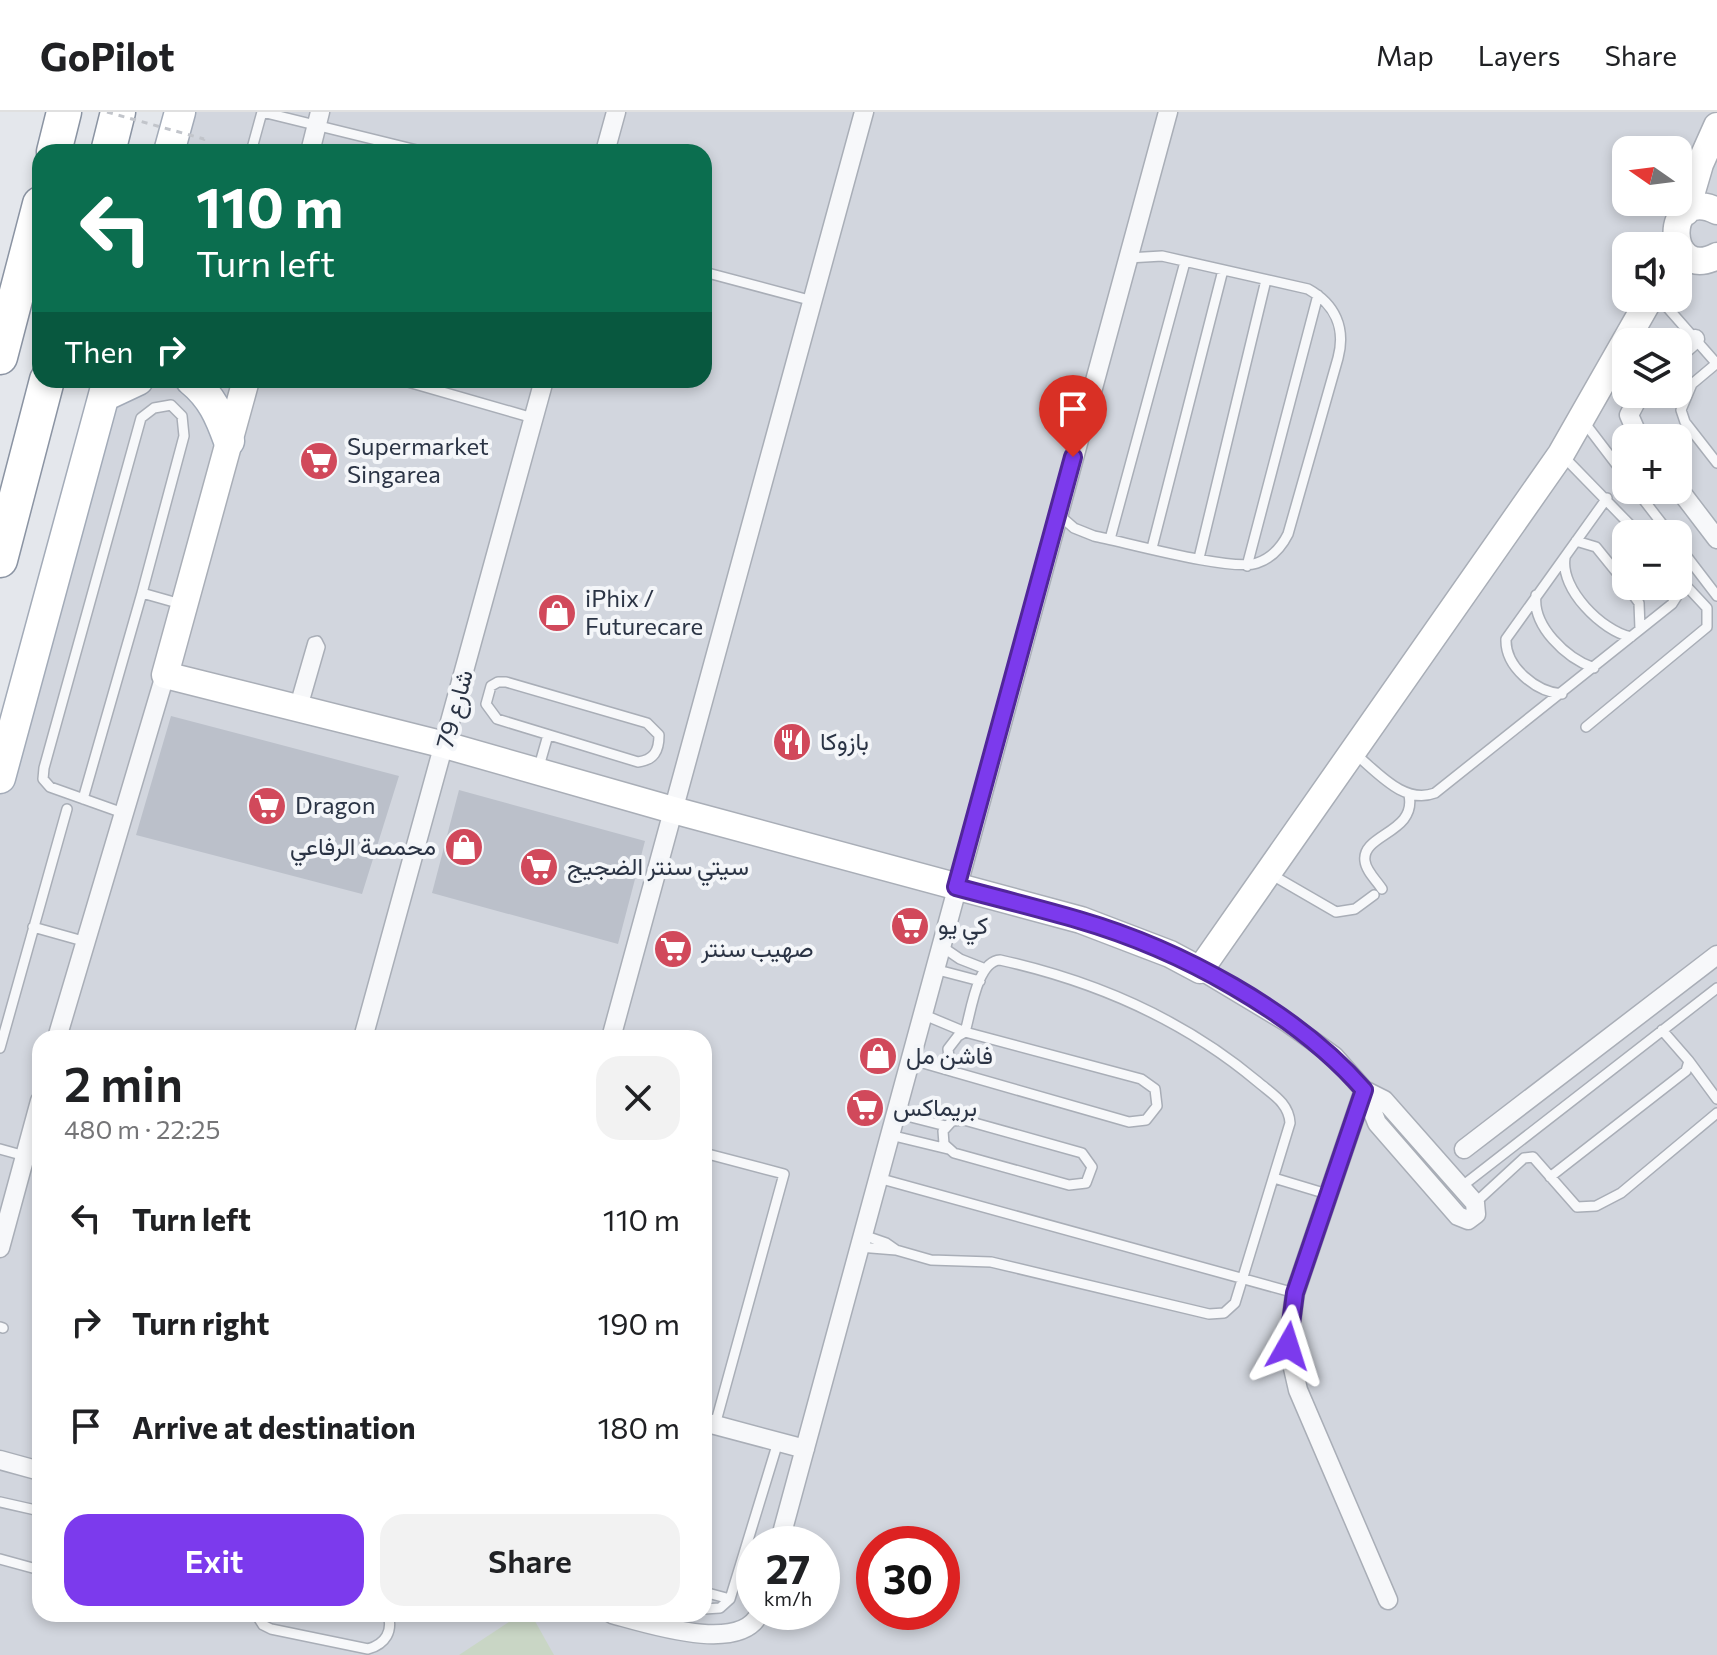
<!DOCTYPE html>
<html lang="en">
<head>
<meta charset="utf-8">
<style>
  body { margin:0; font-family:Commissioner,Vazirmatn,sans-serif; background:#f2f2f2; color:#202124; height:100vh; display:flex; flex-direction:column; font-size:30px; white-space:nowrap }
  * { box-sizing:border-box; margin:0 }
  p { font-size:26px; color:#757577 }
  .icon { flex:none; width:44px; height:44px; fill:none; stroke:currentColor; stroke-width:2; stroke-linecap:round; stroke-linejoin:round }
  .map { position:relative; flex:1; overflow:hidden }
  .side { position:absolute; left:32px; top:918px; width:680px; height:592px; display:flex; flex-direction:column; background:#fff; border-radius:24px; box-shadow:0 4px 12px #0003 }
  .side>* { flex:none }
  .hud { position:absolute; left:32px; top:32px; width:680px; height:244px; border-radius:24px; box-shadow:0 4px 12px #0003; background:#0b6e4f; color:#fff; overflow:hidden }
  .needle { width:52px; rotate:284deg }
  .fabs { position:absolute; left:1612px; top:24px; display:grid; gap:16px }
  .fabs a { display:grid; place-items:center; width:80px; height:80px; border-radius:16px; background:#fff; box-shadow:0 4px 12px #0003; font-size:40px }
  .speed { position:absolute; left:736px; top:1414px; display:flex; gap:16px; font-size:40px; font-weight:700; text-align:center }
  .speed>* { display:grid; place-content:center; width:104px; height:104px; border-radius:50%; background:#fff; box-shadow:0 4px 12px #0003; line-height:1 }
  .speed small { font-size:20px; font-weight:400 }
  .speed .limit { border:12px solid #d22; background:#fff; color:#111 }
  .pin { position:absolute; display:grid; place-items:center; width:68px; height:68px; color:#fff; margin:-82px -34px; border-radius:50% 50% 50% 0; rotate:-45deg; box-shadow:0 0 8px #0007 }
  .pin .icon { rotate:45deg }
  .me { position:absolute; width:88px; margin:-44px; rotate:6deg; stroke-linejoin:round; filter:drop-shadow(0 0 6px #0008) }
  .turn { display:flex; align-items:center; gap:28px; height:168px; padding:0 32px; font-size:36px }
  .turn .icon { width:104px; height:104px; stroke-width:2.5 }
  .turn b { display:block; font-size:56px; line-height:68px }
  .then { display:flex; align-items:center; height:76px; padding:0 32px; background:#0003; gap:16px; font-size:30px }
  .round { display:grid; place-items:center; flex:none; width:84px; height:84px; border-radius:24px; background:#f2f2f2 }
  .headline { display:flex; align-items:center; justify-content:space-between; height:136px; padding:0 32px }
  h1 { font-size:48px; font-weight:600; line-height:60px }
  .cta { display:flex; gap:16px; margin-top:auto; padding:16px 32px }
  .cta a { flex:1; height:92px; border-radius:24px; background:#7c3aed; color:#fff; font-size:32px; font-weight:600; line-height:92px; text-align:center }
  .cta a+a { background:#f2f2f2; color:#202124 }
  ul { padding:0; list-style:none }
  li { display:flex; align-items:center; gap:24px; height:104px; padding:0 32px }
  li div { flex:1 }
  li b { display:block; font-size:30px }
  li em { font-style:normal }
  header { display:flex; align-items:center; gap:48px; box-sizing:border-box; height:112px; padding:0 40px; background:#fff; border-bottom:2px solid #e0e0e0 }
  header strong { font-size:38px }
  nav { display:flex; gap:44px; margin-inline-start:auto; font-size:28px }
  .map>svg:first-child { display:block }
</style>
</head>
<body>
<header>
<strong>GoPilot</strong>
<nav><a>Map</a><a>Layers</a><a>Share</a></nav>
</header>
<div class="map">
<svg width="1717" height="1543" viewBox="0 0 1717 1543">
  <rect width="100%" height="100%" fill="#e4e7ec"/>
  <path fill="#d2d6de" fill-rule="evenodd" d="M180,0h1537v1543h-1717v-877l108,-398h596v-228h-535zM1626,38h52v52h-52zM1626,134h52v52h-52zM1626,230h52v52h-52zM1626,326h52v52h-52zM1626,422h52v52h-52zM40,926h664v576h-664zM754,1432h68v68h-68zM874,1432h68v68h-68z"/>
  <path fill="#c9d6c5" d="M521,1502h10l23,41h-95z"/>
  <path fill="#bbc0ca" d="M171,604l228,60 -37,118 -226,-59z
    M459,678l186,51 -27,103 -186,-51z"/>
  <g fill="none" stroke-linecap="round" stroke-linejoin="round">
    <defs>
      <path id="lane" d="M262,0l163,40
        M251,40l11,-40
        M704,160l109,29
        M1659,186l58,66
        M1717,251l-25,21 -11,26 4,12 32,41
        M401,268l132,38
        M1584,310l42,55
        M1563,344l76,78
        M1636,378l34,44
        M1058,402l16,14 20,8c31,6 138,36 163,27 15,-5 24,-15 31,-29l50,-176c8,-30 -3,-54 -30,-69l-146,-33 -34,2
        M1110,427l75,-277
        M1576,429l20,6 30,37
        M1678,433l39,51
        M1152,436l71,-278
        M1199,446l67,-278
        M1565,446c-5,31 37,73 66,79
        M1247,454l71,-271
        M1627,474l12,17 1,26
        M1536,483c-4,31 30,63 58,73
        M498,570h8l141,41 12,12c0,16 -5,25 -21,27l-141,-43 -11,-15 5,-18z
        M1562,582c-26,-2 -57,-27 -56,-55l101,-141
        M295,592l18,-62 4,-1 3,6 -17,59
        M1586,615l121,-100v-19l-29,-31
        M1354,641c23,18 49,52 81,40l237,-189 7,-11 -1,-13
        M538,658l10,-35
        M83,687l59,-206
        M123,701l-73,-26 -7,-8 1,-11 97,-350 13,-10 17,-3 11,11 2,20 -42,157 39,11
        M1272,763l64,37 19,-3 19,-14
        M1382,777c-5,-8 -16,-18 -17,-28 -4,-27 52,-28 44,-66
        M33,815l50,14
        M941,834l19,13 23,9
        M934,857l46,12
        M0,936l67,-239
        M909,947l220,63 17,-2 11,-14 -2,-17 -14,-10 -176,-47 -43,-18
        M1689,949l28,38
        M895,1001l51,13
        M964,1008l118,33 10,14 -6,16 -17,2 -115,-32 -10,-9 -1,-13 9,-10z
        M890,1023l58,14
        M0,1037l25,7
        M704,1041l80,21 -69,251
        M1550,1065l136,-106 3,-10 -27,-31
        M878,1066l417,115
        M1274,1066l53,16
        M1461,1075l256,-199
        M1475,1091l49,-45 9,-1 44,50 19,-1 25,-13 96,-80
        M863,1123l23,8 10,7
        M859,1135l37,3 35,10 60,2 218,52 15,-1 11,-10 55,-180c-1,-20 -18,-29 -32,-41 -75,-63 -163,-101 -258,-122 -23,1 -29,52 -35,72l-7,4 -10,13 2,16 4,7
        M0,1215l3,1
        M0,1390l40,9
        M0,1447l40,11
        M704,1480l26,7
        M704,1497l16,-1 10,-9 48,-157
        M256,1502l7,11 8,4 97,20c18,-5 25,-18 20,-35"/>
      <path id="street" d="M310,40l10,-40
        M605,40l11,-40
        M1678,242l17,-15
        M1639,326l-10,-23 11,-21
        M1678,376l39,51
        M1200,858l85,51 49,35 30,34 20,10 91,103 1,11 -8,6 -10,-4 -81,-93 -13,-33
        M57,926l108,-363
        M363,926l181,-658
        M611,926l253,-926
        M1364,978l-69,203 -7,53 10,44 90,210
        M1464,1037l253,-194
        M0,1136l40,-147
        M704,1310l101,27
        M0,1348l40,11
        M779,1432l389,-1432
        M612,1502c37,10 131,41 148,-2"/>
      <path id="secondary" d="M1717,99c-55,-27 -53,72 0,45
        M1686,100l14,-48 17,-38
        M246,268l-81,295 280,70 228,65 408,110 89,34 30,16 361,-516 89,-156"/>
      <path id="primary" d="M169,40l11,-40
        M191,268c21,17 29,36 38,61
        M104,284l34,-16
        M0,666l108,-398"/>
      <path id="highway" d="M54,40l10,-40
        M108,40l10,-40
        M0,245l40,-153
        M0,448l47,-180"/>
    </defs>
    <use href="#lane" stroke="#a9aeb7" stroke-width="12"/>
    <use href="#street" stroke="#a9aeb7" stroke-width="21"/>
    <use href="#secondary" stroke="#a9aeb7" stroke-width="29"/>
    <use href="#primary" stroke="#a3abb8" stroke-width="33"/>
    <use href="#highway" stroke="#8b94a3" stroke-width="37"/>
    <path stroke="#c2c5cb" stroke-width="3" stroke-dasharray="6 6" stroke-linecap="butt" d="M200,40l4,-13"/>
    <use href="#lane" stroke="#f7f8fa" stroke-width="9"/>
    <use href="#street" stroke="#f7f8fa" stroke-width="18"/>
    <use href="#secondary" stroke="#fff" stroke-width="26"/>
    <use href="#primary" stroke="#fff" stroke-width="30"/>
    <use href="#highway" stroke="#fff" stroke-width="34"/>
    <path stroke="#c2c5cb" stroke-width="3" stroke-dasharray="6 6" stroke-linecap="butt" d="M107,0l97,27"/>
  </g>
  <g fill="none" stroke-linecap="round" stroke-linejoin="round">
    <defs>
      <path id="route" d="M1073,345l-117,430c41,11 82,21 123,33 100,29 216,91 285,170l-69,203 -7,53"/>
    </defs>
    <use href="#route" stroke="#51269a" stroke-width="20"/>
    <use href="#route" stroke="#7c3aed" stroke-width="14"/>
  </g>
  <defs>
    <symbol id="supermarket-disc" viewBox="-11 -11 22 22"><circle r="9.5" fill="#d1495b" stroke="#f4f6f9"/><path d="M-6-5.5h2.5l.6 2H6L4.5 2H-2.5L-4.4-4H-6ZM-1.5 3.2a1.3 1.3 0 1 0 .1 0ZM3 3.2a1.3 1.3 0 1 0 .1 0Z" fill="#fff"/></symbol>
    <symbol id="shop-disc" viewBox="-11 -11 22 22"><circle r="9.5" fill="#d1495b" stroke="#f4f6f9"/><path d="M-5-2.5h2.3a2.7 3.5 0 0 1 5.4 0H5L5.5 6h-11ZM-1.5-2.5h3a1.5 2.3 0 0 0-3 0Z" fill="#fff"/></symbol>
    <symbol id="restaurant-disc" viewBox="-11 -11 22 22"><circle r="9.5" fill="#d1495b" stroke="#f4f6f9"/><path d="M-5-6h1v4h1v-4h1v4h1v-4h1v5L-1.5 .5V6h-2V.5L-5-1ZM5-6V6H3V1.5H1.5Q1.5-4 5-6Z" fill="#fff"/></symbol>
  </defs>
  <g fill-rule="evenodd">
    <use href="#supermarket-disc" x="297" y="327" width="44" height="44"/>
    <use href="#shop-disc" x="535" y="479" width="44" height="44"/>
    <use href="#restaurant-disc" x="770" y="608" width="44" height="44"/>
    <use href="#supermarket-disc" x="245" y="672" width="44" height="44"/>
    <use href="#shop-disc" x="442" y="713" width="44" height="44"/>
    <use href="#supermarket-disc" x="517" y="733" width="44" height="44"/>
    <use href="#supermarket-disc" x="888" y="792" width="44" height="44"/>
    <use href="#supermarket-disc" x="651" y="815" width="44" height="44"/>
    <use href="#shop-disc" x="856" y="922" width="44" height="44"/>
    <use href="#supermarket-disc" x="843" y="974" width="44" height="44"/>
  </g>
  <g text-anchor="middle" stroke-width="8" stroke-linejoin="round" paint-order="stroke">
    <g font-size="24" fill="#2b3445" stroke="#f4f6f9" text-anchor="start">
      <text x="347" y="343">Supermarket<tspan x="347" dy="28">Singarea</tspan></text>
      <text x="585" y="495">iPhix /<tspan x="585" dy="28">Futurecare</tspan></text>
      <text x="820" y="638">بازوكا</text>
      <text x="295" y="702">Dragon</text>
      <text x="436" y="743" text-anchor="end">محمصة الرفاعي</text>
      <text x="567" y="763">سيتي سنتر الضجيج</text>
      <text x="938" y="822">كي يو</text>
      <text x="701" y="845">صهيب سنتر</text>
      <text x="906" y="952">فاشن مل</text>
      <text x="893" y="1004">بريماكس</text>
    </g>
    <g font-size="24" fill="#2b3445" stroke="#f4f6f9">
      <text transform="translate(455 597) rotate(-75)" y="8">شارع 79</text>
    </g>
  </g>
</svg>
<div class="fabs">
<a><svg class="needle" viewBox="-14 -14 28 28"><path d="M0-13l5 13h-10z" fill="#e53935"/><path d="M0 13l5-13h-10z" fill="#757577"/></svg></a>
<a><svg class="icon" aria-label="sound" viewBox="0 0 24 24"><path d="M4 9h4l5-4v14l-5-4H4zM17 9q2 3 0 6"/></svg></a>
<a><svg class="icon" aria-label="layers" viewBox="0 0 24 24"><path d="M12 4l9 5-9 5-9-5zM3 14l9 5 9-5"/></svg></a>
<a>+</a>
<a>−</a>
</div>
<div class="speed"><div>27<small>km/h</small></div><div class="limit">30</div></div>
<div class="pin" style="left:1073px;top:345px;background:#d93025"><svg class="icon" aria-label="arrive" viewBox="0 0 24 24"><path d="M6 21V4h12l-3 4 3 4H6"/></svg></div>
<svg class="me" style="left:1288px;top:1234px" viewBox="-20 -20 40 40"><path d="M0-17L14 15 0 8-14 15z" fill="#7c3aed" stroke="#fff" stroke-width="4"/></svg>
<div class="hud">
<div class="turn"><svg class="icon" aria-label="left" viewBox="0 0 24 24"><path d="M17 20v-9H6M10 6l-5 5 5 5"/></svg><div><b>110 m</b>Turn left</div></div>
<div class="then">Then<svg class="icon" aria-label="right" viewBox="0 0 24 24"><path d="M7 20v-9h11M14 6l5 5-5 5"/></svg></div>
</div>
<section class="side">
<div class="headline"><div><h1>2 min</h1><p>480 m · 22:25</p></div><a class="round"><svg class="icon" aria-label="close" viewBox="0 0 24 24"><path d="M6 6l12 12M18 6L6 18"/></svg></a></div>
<ul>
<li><svg class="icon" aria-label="left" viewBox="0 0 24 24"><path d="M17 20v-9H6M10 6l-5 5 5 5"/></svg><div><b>Turn left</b></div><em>110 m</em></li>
<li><svg class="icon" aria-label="right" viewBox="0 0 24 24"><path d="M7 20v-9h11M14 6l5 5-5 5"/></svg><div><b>Turn right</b></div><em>190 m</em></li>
<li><svg class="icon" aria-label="arrive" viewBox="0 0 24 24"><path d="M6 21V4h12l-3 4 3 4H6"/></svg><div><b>Arrive at destination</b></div><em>180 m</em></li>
</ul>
<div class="cta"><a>Exit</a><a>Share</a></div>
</section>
</div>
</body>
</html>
